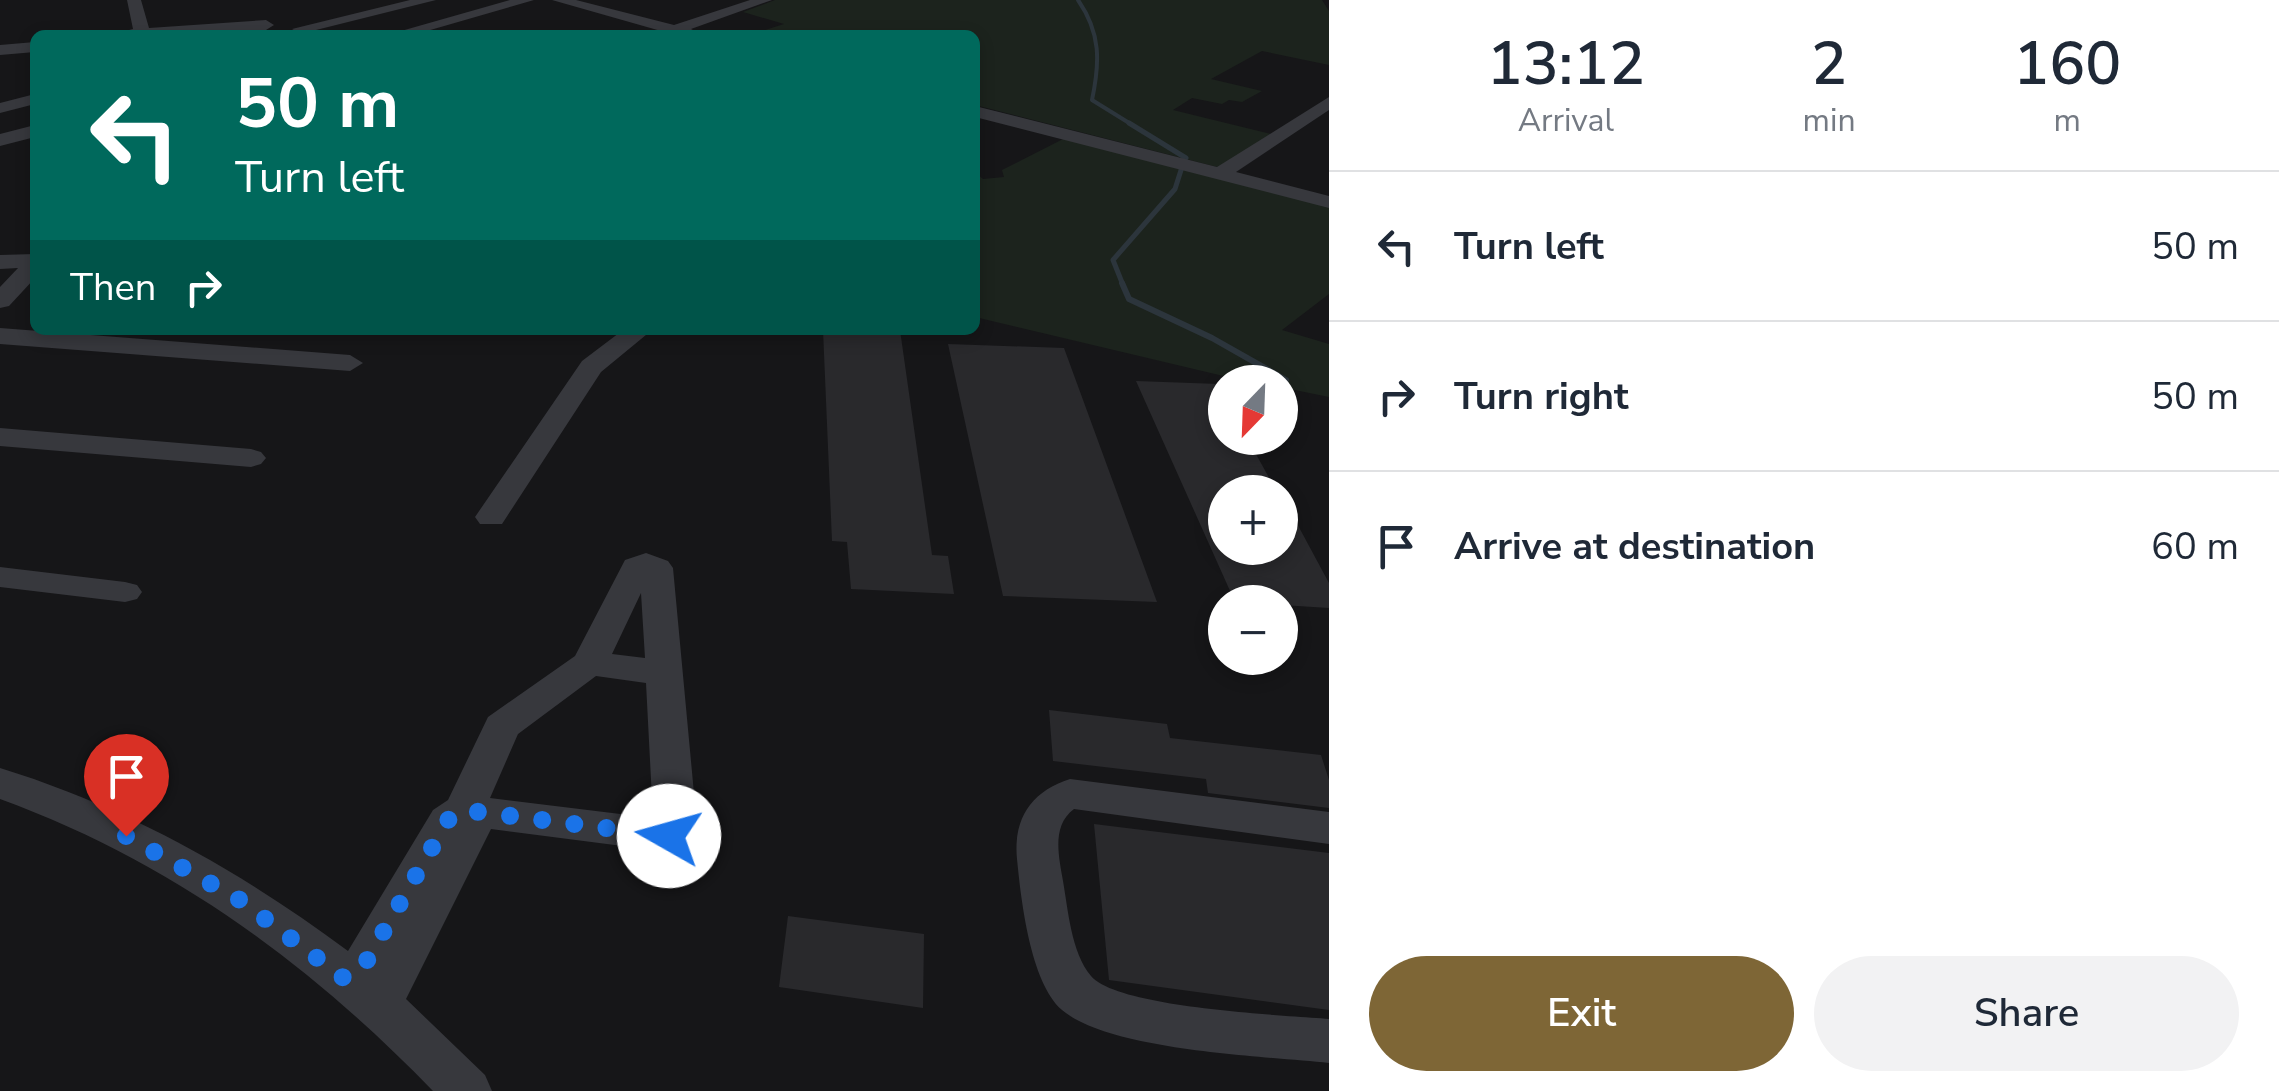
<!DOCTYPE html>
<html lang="en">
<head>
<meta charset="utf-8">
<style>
  body { margin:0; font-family:"Nunito Sans",sans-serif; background:#f2f2f3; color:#1f2937; height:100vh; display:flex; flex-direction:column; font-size:38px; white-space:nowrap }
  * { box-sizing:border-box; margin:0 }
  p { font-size:32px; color:#747a83 }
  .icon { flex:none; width:55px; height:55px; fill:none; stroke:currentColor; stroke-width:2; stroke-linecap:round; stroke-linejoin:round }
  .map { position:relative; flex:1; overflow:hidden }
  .details { display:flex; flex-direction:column; background:#fff; width:950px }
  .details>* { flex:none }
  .top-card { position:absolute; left:30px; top:30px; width:950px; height:305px; border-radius:15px; box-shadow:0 5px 15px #0003; background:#00695c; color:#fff; overflow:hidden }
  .needle { width:65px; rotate:203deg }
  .buttons { position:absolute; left:1208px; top:365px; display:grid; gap:20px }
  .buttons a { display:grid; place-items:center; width:90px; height:90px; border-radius:50%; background:#fff; box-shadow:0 5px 15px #0003; font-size:50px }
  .pin { position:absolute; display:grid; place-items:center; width:85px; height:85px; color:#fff; margin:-102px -42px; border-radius:50% 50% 50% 0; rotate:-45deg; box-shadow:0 0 10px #0007 }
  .pin .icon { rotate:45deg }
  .me { position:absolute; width:110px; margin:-55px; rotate:277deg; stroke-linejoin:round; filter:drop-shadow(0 0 8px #0008) }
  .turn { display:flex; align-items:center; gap:35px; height:210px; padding:0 40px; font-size:45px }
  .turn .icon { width:130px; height:130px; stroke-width:2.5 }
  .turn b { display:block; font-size:70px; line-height:85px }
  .then { display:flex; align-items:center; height:95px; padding:0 40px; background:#0003; gap:20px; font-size:38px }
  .eta { display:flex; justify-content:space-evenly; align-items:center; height:170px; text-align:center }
  .eta b { font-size:60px; font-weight:600; line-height:70px }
  .cta { display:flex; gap:20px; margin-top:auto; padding:20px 40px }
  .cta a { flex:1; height:115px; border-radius:60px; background:#7e6636; color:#fff; font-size:40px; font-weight:600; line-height:115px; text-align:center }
  .cta a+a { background:#f2f2f3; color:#1f2937 }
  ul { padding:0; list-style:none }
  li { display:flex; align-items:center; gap:30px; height:150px; padding:0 40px; border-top:2px solid #e0e1e3 }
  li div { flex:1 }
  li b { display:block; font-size:38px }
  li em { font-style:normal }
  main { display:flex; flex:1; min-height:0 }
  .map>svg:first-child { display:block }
</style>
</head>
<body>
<main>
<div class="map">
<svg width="1329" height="1091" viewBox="0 0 1329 1091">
  <rect width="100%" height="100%" fill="#161618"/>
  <path fill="#1c231d" d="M775,0h547l7,11v54l-67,-14 -51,28 51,12 -20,11 -13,-2 -7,4 -30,-6 -19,12 102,25 -50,34 -250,-64v-70h-225l34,-11 -41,-12z
    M1067,137l262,70v87l-47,36 47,14v53l-49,-10v-5l-44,-3 -261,-62v-145l8,7 21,-2 -2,-7z"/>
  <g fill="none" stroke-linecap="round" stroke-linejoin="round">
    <path stroke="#2c353c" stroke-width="4" d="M1078,0c23,33 22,62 14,100l42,26"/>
    <path stroke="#2c353c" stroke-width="5" d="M1129,123l57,35
      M1123,285l-10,-25 62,-71 7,-22"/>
    <path stroke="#2c353c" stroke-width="6" d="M1122,283l7,16 83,39 74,42"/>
  </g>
  <path fill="#29292c" d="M823,330h77l32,225 16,1 6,38 -103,-5 -4,-47 -15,-1z
    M948,344l116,4 93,254 -154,-6z
    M1136,381l83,3 6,11v43h22l30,54h-52v56h55v-56l49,91v25l-94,-6z
    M1049,710l118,14 3,14 151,17 8,25v28l-121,-15 -2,-14 -153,-18z
    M1094,824l235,29v157l-220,-30z
    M788,916l136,18 -1,74 -144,-21z"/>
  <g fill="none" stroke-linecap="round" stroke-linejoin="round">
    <path fill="#37383d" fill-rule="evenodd" d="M127,0h14l8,28 117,-8 8,5 -8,5 -157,5 24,-6z
      M410,0h26l-136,34 -8,-5z
      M510,0h24l-121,35h-26z
      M552,0h24l98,25 76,-25h22l-81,29 12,6h-41l-1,-4z
      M35,42v10l-35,3v-10z
      M35,94v10l-35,9v-10z
      M1329,97v13l-93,62 93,24v12l-354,-91v-11l242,61z
      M35,125v12l-35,9v-12z
      M35,254v24l-26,28 -9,2v-21l18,-19 -18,1v-14z
      M0,328l350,27 13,8 -13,8 -350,-27z
      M623,330h29l-51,42 -99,152h-22l-5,-7 107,-156z
      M0,428l251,21 10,3 5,6 -5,6 -10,3 -251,-21z
      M646,553l22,8 5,7 23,247 -12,32 -15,5 -178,-23 -85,170 79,76 7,16h-59c-124,-128 -263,-230 -433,-292v-31c127,39 242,104 348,183l85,-141 15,-10 40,-83 87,-61 50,-96zM641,593l4,65 -33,-4zM596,676l50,7 7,135 -163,-20 28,-64z
      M0,567l125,15 12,3 5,7 -5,7 -12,3 -125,-15z
      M1070,779l259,33v32l-255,-35c-23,17 -15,48 -11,72 5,28 8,71 28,95 27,32 191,39 238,43v44c-64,-7 -219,-12 -267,-53 -32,-28 -41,-111 -45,-151 -4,-41 15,-68 53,-80z"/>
  </g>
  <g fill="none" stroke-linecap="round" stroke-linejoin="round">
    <path stroke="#1a73e8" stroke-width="18" stroke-dasharray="0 32.4" d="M126,836l114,64 105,79 21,-17 82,-142 16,-10 205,26"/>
  </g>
</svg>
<div class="buttons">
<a><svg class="needle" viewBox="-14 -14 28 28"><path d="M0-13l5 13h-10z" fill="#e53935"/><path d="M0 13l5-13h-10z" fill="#747a83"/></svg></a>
<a>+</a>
<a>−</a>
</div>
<div class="pin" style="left:126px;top:836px;background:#d93025"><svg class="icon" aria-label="arrive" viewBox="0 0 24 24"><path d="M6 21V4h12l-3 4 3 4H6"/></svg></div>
<svg class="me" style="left:669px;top:836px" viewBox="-20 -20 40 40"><circle r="19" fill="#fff"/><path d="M0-13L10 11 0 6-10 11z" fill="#1a73e8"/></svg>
<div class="top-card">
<div class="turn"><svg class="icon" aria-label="left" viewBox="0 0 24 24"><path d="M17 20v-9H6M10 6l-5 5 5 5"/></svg><div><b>50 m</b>Turn left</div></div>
<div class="then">Then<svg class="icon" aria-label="right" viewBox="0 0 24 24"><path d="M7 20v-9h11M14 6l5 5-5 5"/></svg></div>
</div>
</div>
<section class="details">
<div class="eta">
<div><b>13:12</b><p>Arrival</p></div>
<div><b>2</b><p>min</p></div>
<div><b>160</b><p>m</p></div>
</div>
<ul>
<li><svg class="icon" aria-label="left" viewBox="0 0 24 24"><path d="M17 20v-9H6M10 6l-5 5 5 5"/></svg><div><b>Turn left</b></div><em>50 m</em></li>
<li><svg class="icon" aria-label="right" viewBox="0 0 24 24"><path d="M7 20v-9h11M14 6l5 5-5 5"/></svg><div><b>Turn right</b></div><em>50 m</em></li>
<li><svg class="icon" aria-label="arrive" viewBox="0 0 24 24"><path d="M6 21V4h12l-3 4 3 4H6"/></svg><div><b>Arrive at destination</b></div><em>60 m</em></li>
</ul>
<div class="cta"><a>Exit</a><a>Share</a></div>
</section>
</main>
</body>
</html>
